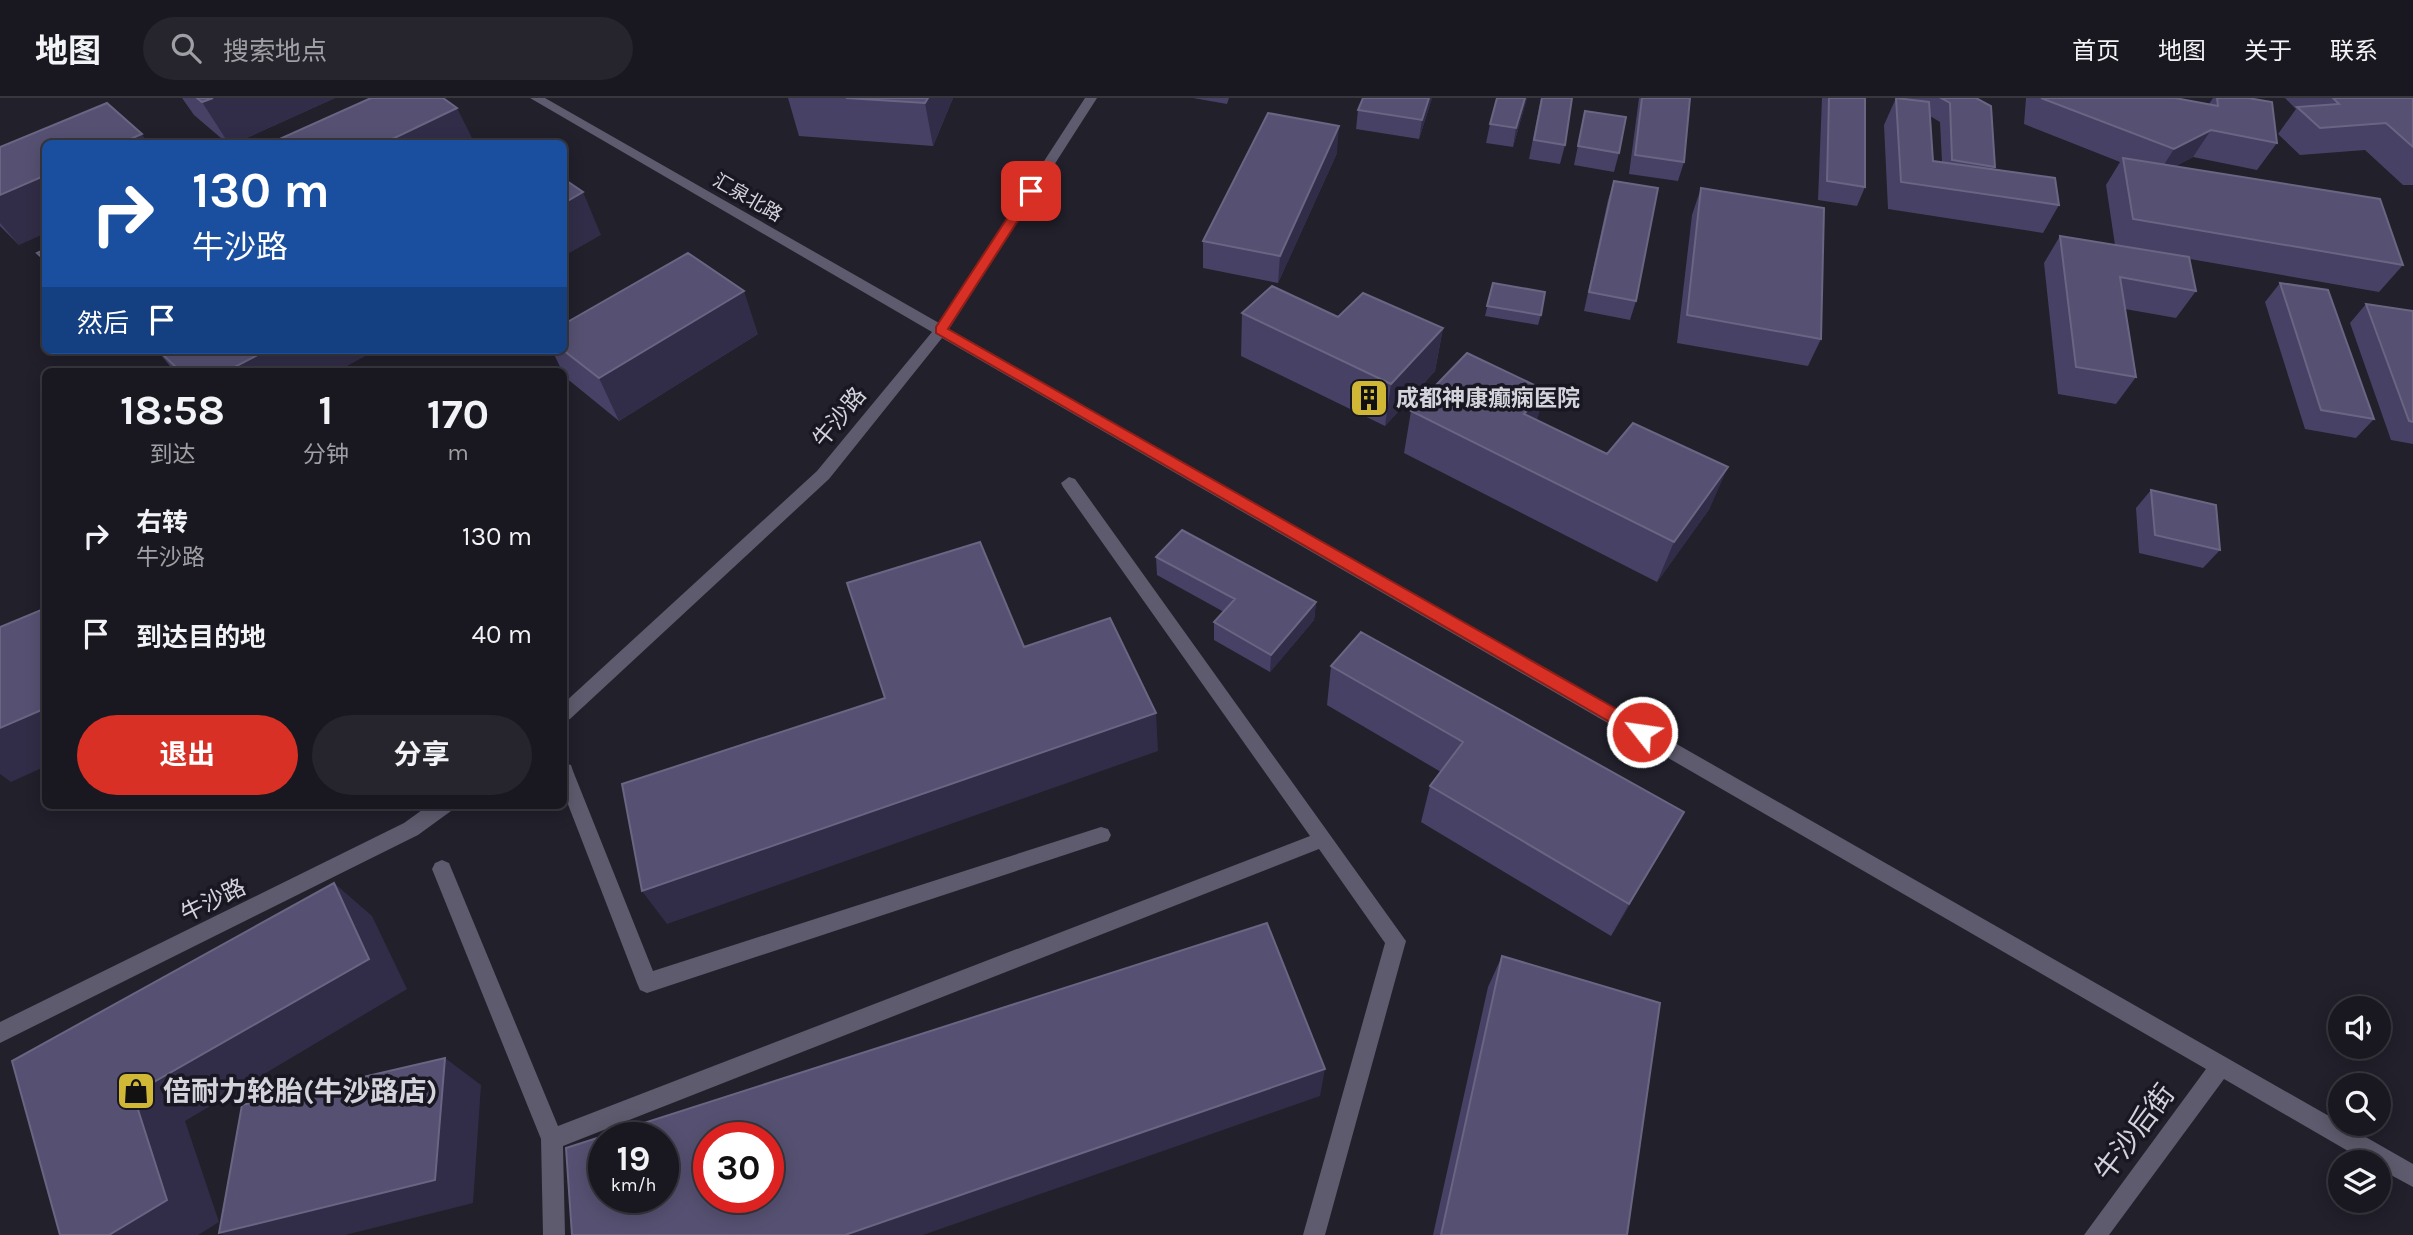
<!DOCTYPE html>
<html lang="zh">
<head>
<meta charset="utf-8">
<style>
  body { margin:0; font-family:Karla,"Noto Sans SC",sans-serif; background:#26252d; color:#f1f3f6; height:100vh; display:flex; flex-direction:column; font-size:26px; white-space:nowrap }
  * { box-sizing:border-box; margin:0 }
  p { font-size:23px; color:#9fa0a5 }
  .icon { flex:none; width:38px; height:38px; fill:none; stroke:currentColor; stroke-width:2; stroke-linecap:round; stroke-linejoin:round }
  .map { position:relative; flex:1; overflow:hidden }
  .panel { position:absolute; left:42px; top:270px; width:525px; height:441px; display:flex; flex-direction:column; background:#191820; border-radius:10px; box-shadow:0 4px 18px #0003,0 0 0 2px #37373e }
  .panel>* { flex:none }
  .hud { position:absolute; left:42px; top:42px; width:525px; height:214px; border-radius:10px; box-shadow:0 4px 18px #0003,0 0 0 2px #37373e; background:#1a4fa0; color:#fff; overflow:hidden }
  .controls { position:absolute; left:2328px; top:898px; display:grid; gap:14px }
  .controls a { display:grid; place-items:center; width:63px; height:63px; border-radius:50%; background:#191820; box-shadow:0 4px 18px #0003,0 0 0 2px #37373e; font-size:35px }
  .speed { position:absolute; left:588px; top:1024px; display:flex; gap:14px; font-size:35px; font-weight:700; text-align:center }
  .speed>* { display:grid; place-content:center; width:91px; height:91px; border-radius:50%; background:#191820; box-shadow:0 4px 18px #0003,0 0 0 2px #37373e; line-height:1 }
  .speed small { font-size:18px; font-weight:400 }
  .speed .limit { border:10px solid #d22; background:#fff; color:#111 }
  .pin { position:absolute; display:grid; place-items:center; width:60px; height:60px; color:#fff; margin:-30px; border-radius:14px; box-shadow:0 4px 10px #0006 }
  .me { position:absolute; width:77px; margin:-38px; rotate:300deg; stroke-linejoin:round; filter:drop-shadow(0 0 5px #0008) }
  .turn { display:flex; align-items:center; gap:24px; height:147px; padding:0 35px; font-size:32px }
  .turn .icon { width:91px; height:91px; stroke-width:2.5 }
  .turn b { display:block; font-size:49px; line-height:60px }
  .then { display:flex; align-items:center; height:66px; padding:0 35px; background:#0003; gap:14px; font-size:26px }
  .eta { display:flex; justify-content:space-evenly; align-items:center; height:119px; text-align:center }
  .eta b { font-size:42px; font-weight:700; line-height:49px }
  .action { display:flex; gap:14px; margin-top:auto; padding:14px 35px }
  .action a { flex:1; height:80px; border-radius:42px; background:#d93025; color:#fff; font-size:28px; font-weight:700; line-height:80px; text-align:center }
  .action a+a { background:#26252d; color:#f1f3f6 }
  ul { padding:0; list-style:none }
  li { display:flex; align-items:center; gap:21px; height:98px; padding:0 35px }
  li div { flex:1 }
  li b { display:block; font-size:26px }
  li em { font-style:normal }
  header { display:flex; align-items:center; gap:42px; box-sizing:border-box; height:98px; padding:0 35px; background:#191820; border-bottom:2px solid #37373e }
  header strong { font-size:33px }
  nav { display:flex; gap:38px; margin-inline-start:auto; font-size:24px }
  .search { width:490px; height:63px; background:#26252d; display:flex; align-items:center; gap:18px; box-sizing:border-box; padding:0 24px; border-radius:38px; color:#9fa0a5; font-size:26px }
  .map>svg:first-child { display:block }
</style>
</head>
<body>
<header>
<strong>地图</strong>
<div class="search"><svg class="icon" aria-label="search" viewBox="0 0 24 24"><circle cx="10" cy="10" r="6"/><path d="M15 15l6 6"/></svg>搜索地点</div>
<nav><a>首页</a><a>地图</a><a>关于</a><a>联系</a></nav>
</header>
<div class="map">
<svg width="2413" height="1137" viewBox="0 0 2413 1137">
  <rect width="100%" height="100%" fill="#21202b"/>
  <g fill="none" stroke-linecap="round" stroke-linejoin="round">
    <path fill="#5d5b6d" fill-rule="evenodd" d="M530,0h15l394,225 146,-225h12l-148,231 1464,835v23l-35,-19v-6h-11l-143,-83 -115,156h-25l122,-166 -1264,-731 -113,141 -259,240 -6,2v-18l253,-232 115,-139z
      M1069,379l6,2 331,462 -81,294h-22l82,-292 -66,-94 -756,297 2,89h-22l-2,-96 -109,-270 3,-6 7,-3 7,3 109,263 752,-290 -247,-349 -2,-4z
      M564,665l7,2 2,6 80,200 448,-144 7,2 3,6 -3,6 -7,2 -454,150 -7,-3 -3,-7 -73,-189z
      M429,707h24l-2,6 -33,24 -418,208v-21l404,-199z"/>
  </g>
  <path fill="#474165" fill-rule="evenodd" d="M182,0h153l-102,46h-5l-34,-29z
    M788,0h165l-20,48 -134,-10z
    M1193,0h36l-2,6z
    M1432,0l-13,41 -63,-10 2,-19z
    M1527,0l-14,49 -27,-4 4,-19z
    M1541,0l24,47 -5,19 -31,-5z
    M1639,0h51l-6,64 -6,19 -49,-7z
    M1822,0h43v89l-8,19 -39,-6z
    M1896,0h80l19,69 -1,2 65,36 -16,28 -155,-24 -4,-84zM1930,18l10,6 2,40 -9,-1z
    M2026,0h149l34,6 4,-6h35l29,45 -20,27 -64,-13 -17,9 227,99 -24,27 -189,-33 6,32 -20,27 -51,-9 11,68 -20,27 -58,-10 -14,-131 16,-27 55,9 -9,-60 14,-23 -96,-38z
    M2285,0h128v87h-10l-38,-35 -65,5 -22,-21 18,-25z
    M1585,13l34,42 -5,19 -40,-7z
    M0,49l19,98 -19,-19z
    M1337,55l-59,130 -75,-15v-27z
    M1614,83l22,120 -6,19 -46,-9 24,-111z
    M1701,90l120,151 -13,27 -131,-23 15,-128z
    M1493,185l48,32 -3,10 -53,-9z
    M2280,185l94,136 -18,19 -51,-9 -40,-127z
    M2366,206l47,7v133l-22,-4 -41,-117z
    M1242,215l96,4 105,11 -8,43 -50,55 -144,-70z
    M758,236l-139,87 -54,-44 -1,-6h-2l-10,-21h12z
    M157,252h219l-39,21h-163z
    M1411,313l126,10 173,87 -53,74 -253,-129z
    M2151,392l69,60 -17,18 -64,-15 -3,-45z
    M1156,459l160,45 -2,18 -44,52 -56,-32v-18l10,-10 -67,-37z
    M1331,568l333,181 -53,89 -190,-114 9,-36 11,-14 -114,-67z
    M1502,858l125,279h-194l55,-248z"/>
  <path fill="#312d48" d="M213,0h122l-102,46h-4l-27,-42z
    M928,0h25l-20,48 -8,-43z
    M1429,0h3l-13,41 3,-19z
    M1525,0h2l-14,49 3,-19z
    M457,10l18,36h-93z
    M1339,28l-2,27 -59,130 2,-27z
    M2211,32l-18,27 -37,20 18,-28z
    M142,36l7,10h-30z
    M46,77v58l-27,12 -19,-22v-28z
    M583,94l18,43 -37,21v-53z
    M744,193l14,43 -139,87 -20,-43z
    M1443,230l-8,43 -50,55 6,-42z
    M267,252h109l-39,21h-110z
    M1545,292l-11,42 -10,-18z
    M1728,369l-18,41 -53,74 17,-40z
    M1316,504l-2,18 -44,52 1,-17z
    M46,610v58l-35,16 -11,-8v-46z
    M1156,615l2,38 -491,173 -25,-33z
    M1684,714l-20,35 -53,89 18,-32z
    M334,785l38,33 35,73 -222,132 34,101 -21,13h-89l24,-141z
    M445,960l36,27 -8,118 -128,32h-121l-5,-2z
    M1325,971l-5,27 -397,139h-78z"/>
  <path fill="#565172" stroke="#696582" stroke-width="2" fill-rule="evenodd" d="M197,0h16l-11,4z
    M371,0h72l14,10 -75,36h-104l-3,-3z
    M846,0h82l-3,5z
    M1363,0h66l-7,22 -64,-10z
    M1497,0h28l-9,30 -26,-4z
    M1542,0h30l-7,47 -31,-5z
    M1642,0h48l-6,64 -49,-7z
    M1829,0h36v89l-38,-6z
    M1896,0l33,4 4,59 122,17 4,27 -158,-23z
    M1941,0h35l15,8 4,61 -43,-7 -2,-57z
    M2041,0h134l43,8 -1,-8h31l24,4 5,41 -66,-13 -37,19z
    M2333,0h80v49l-27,-24 -66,5 -23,-21 42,-3z
    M107,5l35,31 -23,10h-73v31l-46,20v-48z
    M1585,13l41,6 -7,36 -41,-7z
    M1268,15l71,13 -59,130 -77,-15z
    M2123,60l257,41 23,66 -270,-46z
    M564,81l19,13 -19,11z
    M1614,83l44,7 -22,113 -47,-9z
    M1701,90l123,20 -3,131 -134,-24z
    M2060,138l129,21 7,34 -76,-14 16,100 -60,-10z
    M46,151v12l-9,-8z
    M688,155l56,38 -145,87 -36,-28 1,-26z
    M1493,185l52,9 -4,23 -54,-9z
    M2280,185l48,7 46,129 -53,-9z
    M1272,188l66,31 25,-24 80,35 -52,56 -149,-71z
    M2366,206l47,7v111l-4,-1z
    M158,252h109l-40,21h-47z
    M1467,255l78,37 -21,24 83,40 26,-31 95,44 -54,75 -263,-131z
    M2151,392l65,15 4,45 -65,-15z
    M1182,432l134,72 -45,53 -57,-33 21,-23 -79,-42z
    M980,444l44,105 86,-29 46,95 -514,178 -20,-107 263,-86 -38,-115z
    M46,510v100l-46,20v-101z
    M1361,534l323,180 -55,92 -199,-118 33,-44 -132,-76z
    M334,785l35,76 -236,135 34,106 -58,35h-49l-48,-174z
    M1267,825l58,146 -480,166h-273l-6,-87zM604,1040h59v59h-59zM709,1040h59v59h-59z
    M1502,858l158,47 -33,232h-186z
    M445,960l-10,122 -216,53 23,-128z"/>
  <path fill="#d93025" stroke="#8d1f18" stroke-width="2" d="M1031,89l6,4 -89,138 700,398v10h-12l-700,-404v-6l89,-136z"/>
  <defs>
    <symbol id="building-square" viewBox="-11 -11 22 22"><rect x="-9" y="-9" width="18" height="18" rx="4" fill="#d0b836" stroke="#181722"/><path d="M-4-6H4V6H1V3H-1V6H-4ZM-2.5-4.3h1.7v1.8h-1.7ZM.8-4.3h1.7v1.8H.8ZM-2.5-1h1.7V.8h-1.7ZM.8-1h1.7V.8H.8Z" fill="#111"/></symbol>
    <symbol id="shop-square" viewBox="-11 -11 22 22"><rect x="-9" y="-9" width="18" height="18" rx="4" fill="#d0b836" stroke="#181722"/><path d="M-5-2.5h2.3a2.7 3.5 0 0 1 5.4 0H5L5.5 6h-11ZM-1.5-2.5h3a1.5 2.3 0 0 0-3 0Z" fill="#111"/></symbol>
  </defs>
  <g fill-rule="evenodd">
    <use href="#building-square" x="1347" y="278" width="44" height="44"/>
    <use href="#shop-square" x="114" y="971" width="44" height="44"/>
  </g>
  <g text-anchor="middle" stroke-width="7" stroke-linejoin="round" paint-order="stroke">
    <g font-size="19" fill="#d3d3db" stroke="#181722">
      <text transform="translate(748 99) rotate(30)" y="7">汇泉北路</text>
    </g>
    <g font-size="23" font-weight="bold" fill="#d3d3db" stroke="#181722" text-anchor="start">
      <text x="1396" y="308">成都神康癫痫医院</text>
    </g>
    <g font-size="23" fill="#d3d3db" stroke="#181722">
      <text transform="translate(839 319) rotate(-51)" y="8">牛沙路</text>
      <text transform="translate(213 802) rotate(-26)" y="8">牛沙路</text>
    </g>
    <g font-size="28" font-weight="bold" fill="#d3d3db" stroke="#181722" text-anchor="start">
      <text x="163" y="1003">倍耐力轮胎(牛沙路店)</text>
    </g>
    <g font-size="28" fill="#d3d3db" stroke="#181722">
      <text transform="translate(2134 1034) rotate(-53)" y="10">牛沙后街</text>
    </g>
  </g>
</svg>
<div class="controls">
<a><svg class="icon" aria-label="sound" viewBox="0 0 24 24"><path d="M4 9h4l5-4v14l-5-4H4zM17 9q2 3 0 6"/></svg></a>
<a><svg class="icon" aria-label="search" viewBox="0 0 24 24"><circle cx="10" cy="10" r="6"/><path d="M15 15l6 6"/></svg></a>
<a><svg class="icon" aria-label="layers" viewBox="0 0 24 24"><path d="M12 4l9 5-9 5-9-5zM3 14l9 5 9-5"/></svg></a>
</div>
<div class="speed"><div>19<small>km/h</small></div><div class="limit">30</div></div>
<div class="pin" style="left:1031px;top:93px;background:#d93025"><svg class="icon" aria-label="arrive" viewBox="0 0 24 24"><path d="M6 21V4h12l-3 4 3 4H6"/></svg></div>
<svg class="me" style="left:1642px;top:634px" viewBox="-20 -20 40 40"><circle r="17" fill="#d93025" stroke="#fff" stroke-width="3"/><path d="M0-11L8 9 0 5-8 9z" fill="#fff"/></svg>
<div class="hud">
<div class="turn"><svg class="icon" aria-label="right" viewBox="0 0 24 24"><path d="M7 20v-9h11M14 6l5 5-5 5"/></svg><div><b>130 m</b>牛沙路</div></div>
<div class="then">然后<svg class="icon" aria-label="arrive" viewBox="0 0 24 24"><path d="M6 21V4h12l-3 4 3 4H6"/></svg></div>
</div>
<section class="panel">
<div class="eta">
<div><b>18:58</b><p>到达</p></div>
<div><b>1</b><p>分钟</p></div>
<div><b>170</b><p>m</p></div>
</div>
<ul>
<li><svg class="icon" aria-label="right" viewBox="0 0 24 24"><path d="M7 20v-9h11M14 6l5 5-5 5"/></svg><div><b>右转</b><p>牛沙路</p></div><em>130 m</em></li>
<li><svg class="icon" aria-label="arrive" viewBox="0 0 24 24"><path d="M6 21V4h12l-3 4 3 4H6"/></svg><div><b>到达目的地</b></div><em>40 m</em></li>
</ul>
<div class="action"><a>退出</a><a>分享</a></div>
</section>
</div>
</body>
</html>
